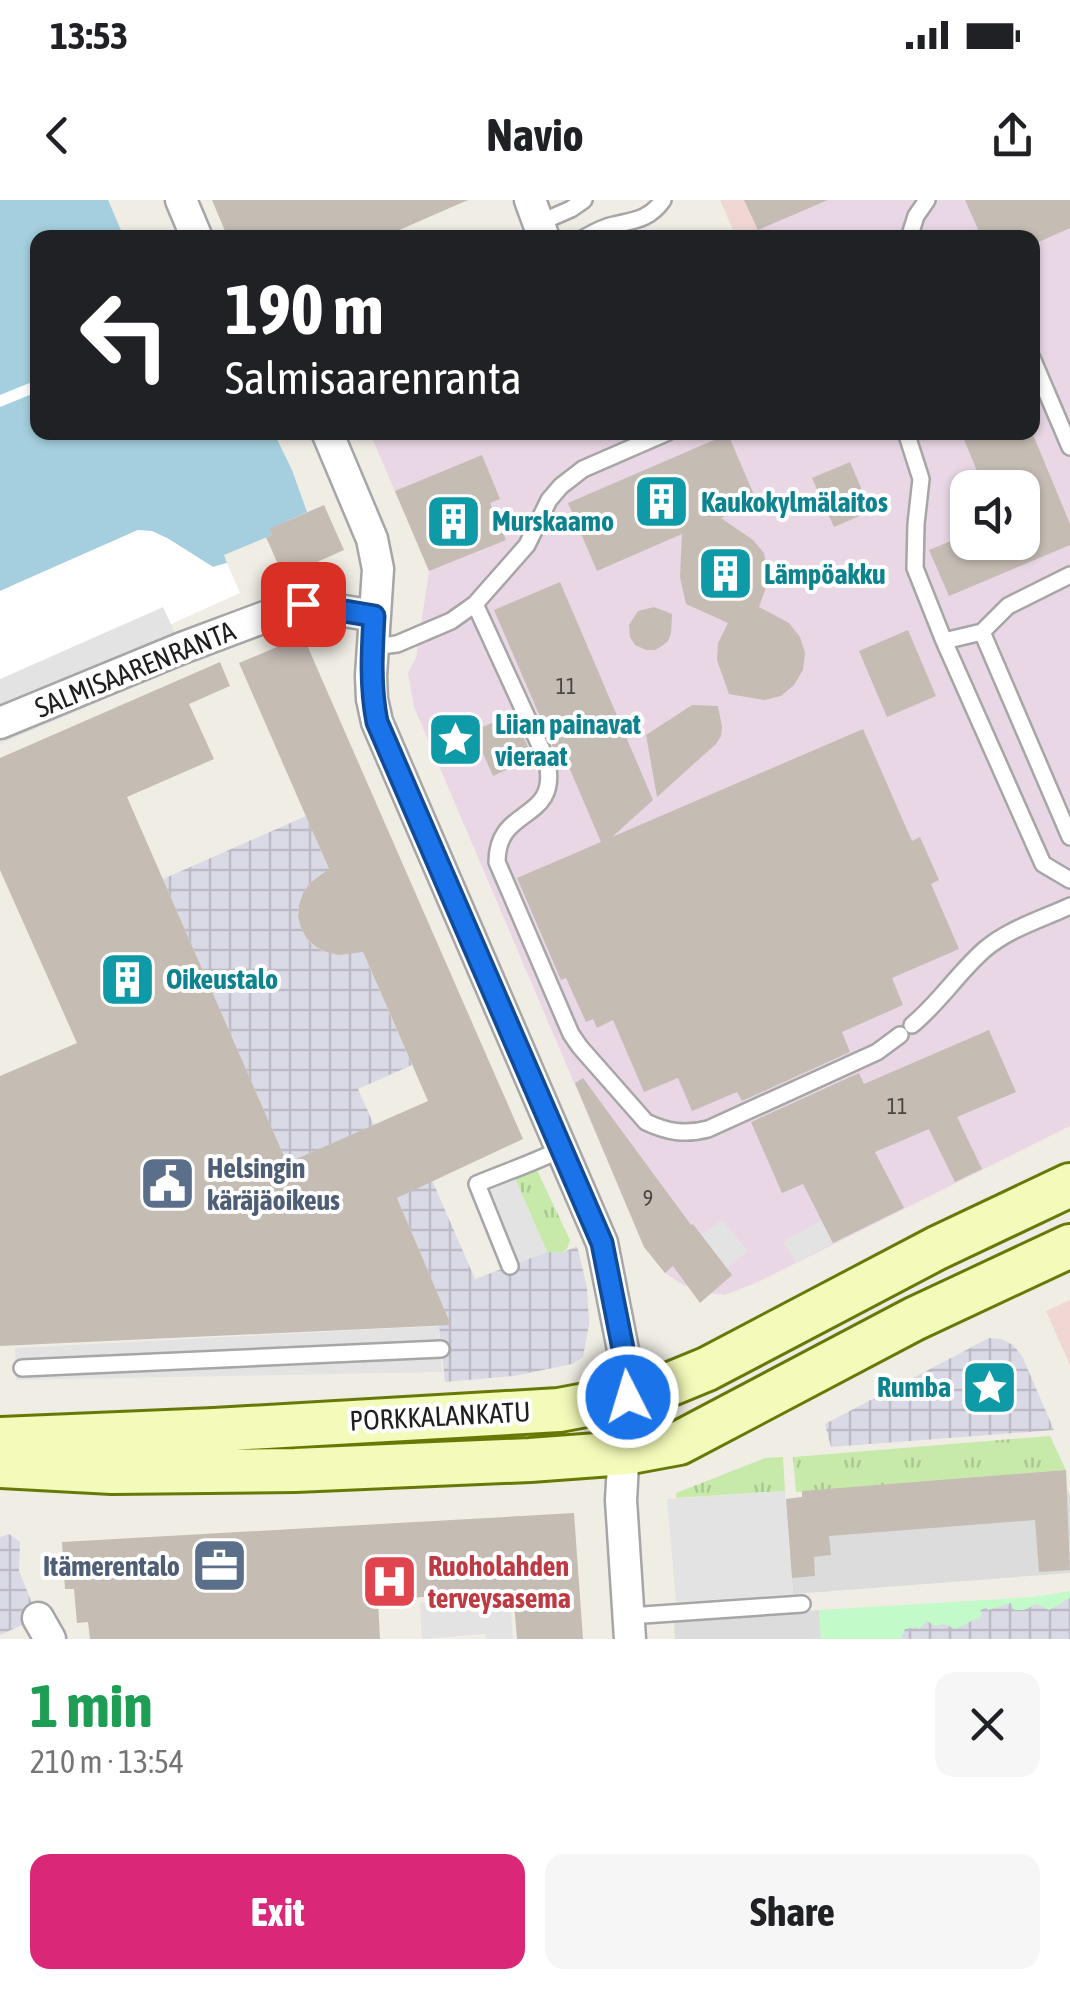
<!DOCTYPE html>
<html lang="en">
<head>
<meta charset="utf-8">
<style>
  body { margin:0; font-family:"Asap Condensed",sans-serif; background:#f6f6f6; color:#202124; height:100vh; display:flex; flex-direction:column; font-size:38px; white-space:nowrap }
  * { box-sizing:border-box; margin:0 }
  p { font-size:32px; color:#757577 }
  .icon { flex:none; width:55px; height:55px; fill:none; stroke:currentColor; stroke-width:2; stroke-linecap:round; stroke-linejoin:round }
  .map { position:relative; height:1439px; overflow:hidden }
  .panel { display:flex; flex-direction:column; background:#fff; flex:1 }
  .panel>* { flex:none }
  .hud { position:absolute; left:30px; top:30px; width:1010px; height:210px; border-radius:20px; box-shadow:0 2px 8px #0004; background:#202124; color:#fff; overflow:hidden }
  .controls { position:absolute; left:950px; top:270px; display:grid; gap:20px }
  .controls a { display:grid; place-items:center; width:90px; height:90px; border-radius:20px; background:#fff; box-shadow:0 2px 8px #0004; font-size:50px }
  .pin { position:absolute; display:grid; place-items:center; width:85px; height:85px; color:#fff; margin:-42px; border-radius:20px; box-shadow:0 5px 15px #0006 }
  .me { position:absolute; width:110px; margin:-55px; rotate:355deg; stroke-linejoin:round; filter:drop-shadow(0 0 8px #0008) }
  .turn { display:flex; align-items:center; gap:35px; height:210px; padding:0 30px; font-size:45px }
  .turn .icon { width:130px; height:130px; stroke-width:2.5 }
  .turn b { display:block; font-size:70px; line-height:85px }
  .round { display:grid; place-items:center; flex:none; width:105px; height:105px; border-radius:20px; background:#f6f6f6 }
  .overview { display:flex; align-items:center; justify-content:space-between; height:170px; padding:0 30px }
  h1 { font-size:60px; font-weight:700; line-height:75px; color:#1e9e55 }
  .cta { display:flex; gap:20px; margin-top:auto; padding:20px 30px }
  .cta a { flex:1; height:115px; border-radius:20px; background:#db2777; color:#fff; font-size:40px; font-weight:700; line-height:115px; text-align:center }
  .cta a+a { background:#f6f6f6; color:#202124 }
  .status { display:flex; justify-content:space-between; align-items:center; height:70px; padding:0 50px; background:#fff; direction:ltr }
  .status svg { height:28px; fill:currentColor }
  header { display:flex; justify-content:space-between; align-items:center; height:130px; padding:0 30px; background:#fff; font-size:45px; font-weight:700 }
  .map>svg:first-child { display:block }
</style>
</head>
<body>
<div class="status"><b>13:53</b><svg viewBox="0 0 49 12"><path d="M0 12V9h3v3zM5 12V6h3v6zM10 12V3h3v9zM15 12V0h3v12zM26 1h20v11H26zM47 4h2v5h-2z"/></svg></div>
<header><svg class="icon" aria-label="back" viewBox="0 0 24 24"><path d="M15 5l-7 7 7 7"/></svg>Navio<svg class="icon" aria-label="share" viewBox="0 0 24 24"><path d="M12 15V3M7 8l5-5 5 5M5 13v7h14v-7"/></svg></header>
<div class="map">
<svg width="1070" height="1439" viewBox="0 0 1070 1439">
  <defs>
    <pattern id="grass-tufts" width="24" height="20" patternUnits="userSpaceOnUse" patternTransform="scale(2.5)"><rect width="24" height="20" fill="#c7eaab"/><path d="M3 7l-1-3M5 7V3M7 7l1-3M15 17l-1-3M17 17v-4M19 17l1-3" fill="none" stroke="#aac893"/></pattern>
    <pattern id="plaza-grid" width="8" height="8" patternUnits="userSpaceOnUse" patternTransform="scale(2.5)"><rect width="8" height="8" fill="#dad9e6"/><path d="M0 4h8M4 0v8" fill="none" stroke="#bbbac5"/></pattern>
  </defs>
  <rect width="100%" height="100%" fill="#f0ede5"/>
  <path fill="#dddcdc" d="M1066,1270l1,19 3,6v78l-277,21 -7,-95 16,-2v-6z
    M819,1410l2,29h-146l-1,-17z"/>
  <path fill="#f1d7d4" d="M720,0h107l-87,38 -4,-1z
    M1070,1100v65l-24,-54z"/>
  <path fill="#e9d7e5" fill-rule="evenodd" d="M828,0h242v926l-312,156 -33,13 -18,-2 -24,-8 -18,-12 -21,-26 -230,-540 -6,-34 8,-15 13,-87 -59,-138 662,-1v-194l-291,-1zM968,288h54v54h-54z"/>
  <path fill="url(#grass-tufts)" d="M537,970l33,70 -3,9 -5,4 -15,-1 -32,-73z
    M1050,1236l16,34 -270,22 -3,-35z
    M783,1257l2,34 -109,7v-5l89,-35z"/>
  <path fill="#c2fac9" d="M1070,1391v48h-249l-2,-29 214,-13z"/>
  <path fill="#e3e3e3" d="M163,407l19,41 -29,12 6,16 -159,68v-65z
    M511,969l36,83 -37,14 -33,-82z
    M722,1020l26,31 -21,17 -26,-33z
    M821,1020l12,23 -37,19 -13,-20z
    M439,1126l3,46 -426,8 -1,-32z
    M785,1291l8,103 -117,8 -9,-103z
    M510,1397l3,42h-27l-1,-5 -63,5 -2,-36z"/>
  <path fill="url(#plaza-grid)" d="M306,616l24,56 -20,11 -7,10 -4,12 -1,12 3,11 6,11 8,8 11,5 12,3 23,-7 51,117 -54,24 16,36 -87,38 -124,-284z
    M432,980l43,99 72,-27 15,1 15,-7 10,41 2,37 -6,33 -11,7 -58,12 -69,6 -6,-56 9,-8 -51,-120z
    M989,1138l12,1 12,6 9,11 32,74 -223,17 -6,-23z
    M9,1334l11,8 -1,29 19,47 -38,17v-98z
    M1070,1398v41h-169l4,-10 11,-2 3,2 8,-8 8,5 10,-2 10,5 21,-10 3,1 3,-7 -2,-2 6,-4 2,3 23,-7 3,7h10l13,-6 12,6z"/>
  <path fill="#a5cfde" d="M0,0h108l16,37 -86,1v194l236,1 18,37 15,42 -37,17 2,6 -48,20 3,8 -14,4 -46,-29 -29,-8 -138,61z"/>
  <path fill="#fff" d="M37,180v12l-37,15v-12z
    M138,330l14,1 15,7 46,29 14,-4 13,30 -69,31 -8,-17 -163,72v-88z"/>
  <path fill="#c5bcb4" d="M212,0h256l-87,38h-153z
    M744,0h84l-70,30z
    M965,0h105v28l-38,17v-7h-50z
    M961,232h71l38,92v21l-121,51 -20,-46 39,-16v8h54v-69l-38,15z
    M728,234l29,68 -36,16 32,22 11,13 5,26 -10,28 30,16 11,14 5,16 -2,17 -9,15 -13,11 -17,4 -35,-6 -12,-34 1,-17 10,-20 -42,-19 -6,-27 2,-43 -85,37 -29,-68z
    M482,255l18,44 -10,4 16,37 -77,31 -34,-80z
    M850,262l21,49 -37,16 -22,-49z
    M324,305l20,45 -56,25 -2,-6 -5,2 -15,-34 6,-2 -3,-6z
    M560,382l93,218 -41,37 251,-108 49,112 8,-4 19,43 -8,4 28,65 -67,29 11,27 -61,27 8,20 -108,49 -5,-9 -45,19 -14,-33 -34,14 -31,-72 -16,8 -4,-9 -7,3 -20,-44 -5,2 -44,-102 84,-36 -38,-89 -6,3 -63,-146z
    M654,407l18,7 -1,19 -3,8 -6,5 -7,4h-9l-11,-5 -5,-8 -1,-12 9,-14z
    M908,430l28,66 -49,21 -28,-66z
    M303,436l220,503 -126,59 54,127 -451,21v-270l77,-33 -77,-173v-112l220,-96 10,24 -41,18 25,55 -87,38 160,366 141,-62 -65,-149 -25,3 -12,-3 -10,-5 -9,-8 -6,-11 -3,-11 1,-12 4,-12 7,-10 19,-14 -90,-206z
    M692,505l26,1 4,21 -1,9 -5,8 -59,53 -11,-62z
    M513,514l20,44 -40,18 -20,-45z
    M989,830l27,62 -59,25 25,52 -27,13 -26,-53 -54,23 29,56 -71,35 -30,-59 -21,9 -31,-71 108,-49 5,11z
    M583,878l108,147 2,-1 39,51 -32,28 -27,-37 -8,7 -21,-26 -69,-164z
    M1066,1270l4,100 -31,2 -4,-52 -206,16 2,19 -17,2 1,19 -23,2 -6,-79 16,-2v-6z
    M574,1313l9,126h-66l-4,-48 -135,9 2,39h-290l-2,-17 -11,1 -3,-34h-9l-3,-47z"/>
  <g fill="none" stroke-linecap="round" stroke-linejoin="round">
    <defs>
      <path id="service" d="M539,23l32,-14 13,-9
        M584,38c9,-5 19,-11 30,-13 21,-5 36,-6 49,-25
        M909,38l7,-22 11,-16
        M1032,158l38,89
        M906,232l15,47 -5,45 -1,44 29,73 99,223 27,16
        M475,404l72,157c13,63 -50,43 -50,101l74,172 9,13 66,75c21,10 39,13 62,7l169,-77 23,-17
        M982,432l88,205
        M944,441l38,-9 26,-26 62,-31
        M372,447l25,-3 54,-23 24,-17 52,-59 22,-45 12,-14 22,-17 85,-37
        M912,825c27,-22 46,-52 72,-75 24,-21 58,-31 86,-44
        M510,1066l-33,-82c28,-12 57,-21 84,-35
        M22,1168l419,-19
        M629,1416l173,-12"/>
      <path id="minor" d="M181,0l16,38
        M530,0l14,38
        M327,232l45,107 6,30 -7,107 1,23 5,23 225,521 26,132 -7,125 9,139
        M0,523l182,-75 107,-40 14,-4 71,12
        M38,1418l12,21"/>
      <path id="secondary" d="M0,1239l214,-9 345,-20 69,-13 45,-14 34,-14 230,-121 133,-63
        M0,1266l112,6 183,-2 235,-10 95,-7 54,-10 235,-124 156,-73"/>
    </defs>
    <use href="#service" stroke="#a6a6a6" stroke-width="20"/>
    <use href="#minor" stroke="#a6a6a6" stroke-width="35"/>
    <use href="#secondary" stroke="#677904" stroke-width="48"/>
    <use href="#service" stroke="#fff" stroke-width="15"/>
    <use href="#minor" stroke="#fff" stroke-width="30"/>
    <use href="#secondary" stroke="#f4fab9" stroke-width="42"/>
  </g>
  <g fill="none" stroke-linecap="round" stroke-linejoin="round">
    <defs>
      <path id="route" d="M303,404l71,12c-2,36 -4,70 3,106l225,521 26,131v23"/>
    </defs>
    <use href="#route" stroke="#114b97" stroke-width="25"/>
    <use href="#route" stroke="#1a73e8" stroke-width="18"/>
  </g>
  <defs>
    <symbol id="building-square" viewBox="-11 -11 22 22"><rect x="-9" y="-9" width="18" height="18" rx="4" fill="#0f9aa8" stroke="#fff"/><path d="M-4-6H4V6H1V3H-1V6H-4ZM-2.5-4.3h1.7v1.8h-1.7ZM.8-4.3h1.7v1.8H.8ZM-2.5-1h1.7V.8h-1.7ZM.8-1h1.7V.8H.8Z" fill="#fff"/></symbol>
    <symbol id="sight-square" viewBox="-11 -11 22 22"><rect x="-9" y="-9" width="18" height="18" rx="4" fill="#0f9aa8" stroke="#fff"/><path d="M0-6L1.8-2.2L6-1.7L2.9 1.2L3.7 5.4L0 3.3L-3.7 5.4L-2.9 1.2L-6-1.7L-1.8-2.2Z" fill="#fff"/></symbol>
    <symbol id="civic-square" viewBox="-11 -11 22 22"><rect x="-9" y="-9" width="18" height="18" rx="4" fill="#5c6f8a" stroke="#fff"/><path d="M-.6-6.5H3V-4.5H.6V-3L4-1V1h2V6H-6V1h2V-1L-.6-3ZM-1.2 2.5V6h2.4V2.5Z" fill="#fff"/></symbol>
    <symbol id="office-square" viewBox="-11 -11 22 22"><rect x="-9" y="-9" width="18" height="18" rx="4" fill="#5c6f8a" stroke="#fff"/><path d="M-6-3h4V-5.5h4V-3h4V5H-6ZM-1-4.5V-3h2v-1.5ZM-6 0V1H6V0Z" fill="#fff"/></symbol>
    <symbol id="hospital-square" viewBox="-11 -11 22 22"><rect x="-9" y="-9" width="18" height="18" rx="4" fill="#e0444e" stroke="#fff"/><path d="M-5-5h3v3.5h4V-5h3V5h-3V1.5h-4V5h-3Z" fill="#fff"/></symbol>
  </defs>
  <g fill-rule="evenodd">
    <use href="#building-square" x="630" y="270" width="63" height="63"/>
    <use href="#building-square" x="422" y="290" width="63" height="63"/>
    <use href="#building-square" x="694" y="342" width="63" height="63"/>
    <use href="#sight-square" x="424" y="508" width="63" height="63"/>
    <use href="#building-square" x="96" y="748" width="63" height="63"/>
    <use href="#civic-square" x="136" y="952" width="63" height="63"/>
    <use href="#sight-square" x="958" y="1156" width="63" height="63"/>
    <use href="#office-square" x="188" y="1334" width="63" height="63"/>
    <use href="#hospital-square" x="358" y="1350" width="63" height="63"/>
  </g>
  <g text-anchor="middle" stroke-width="8" stroke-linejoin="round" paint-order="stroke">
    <g font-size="22" fill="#484644">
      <text x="566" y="494">11</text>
      <text x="897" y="914">11</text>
      <text x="648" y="1006">9</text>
    </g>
    <g font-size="28" font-weight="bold" fill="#0d838f" stroke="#fff" text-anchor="start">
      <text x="701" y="312">Kaukokylmälaitos</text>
      <text x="492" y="331">Murskaamo</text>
      <text x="764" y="384">Lämpöakku</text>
      <text x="495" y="534">Liian painavat<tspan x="495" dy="32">vieraat</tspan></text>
      <text x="166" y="789">Oikeustalo</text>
      <text x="951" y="1197" text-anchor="end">Rumba</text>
    </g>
    <g font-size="28" fill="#1f1f1f" stroke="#fff">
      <text transform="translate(135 469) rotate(-22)" y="10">SALMISAARENRANTA</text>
      <text transform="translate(440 1216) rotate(-3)" y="10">PORKKALANKATU</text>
    </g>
    <g font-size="28" font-weight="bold" fill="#4e5e75" stroke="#fff" text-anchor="start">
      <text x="207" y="978">Helsingin<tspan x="207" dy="32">käräjäoikeus</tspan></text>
      <text x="180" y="1376" text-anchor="end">Itämerentalo</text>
    </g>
    <g font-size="28" font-weight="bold" fill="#be3a42" stroke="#fff" text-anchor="start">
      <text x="428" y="1376">Ruoholahden<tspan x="428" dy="32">terveysasema</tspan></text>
    </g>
  </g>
</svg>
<div class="controls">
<a><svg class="icon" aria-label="sound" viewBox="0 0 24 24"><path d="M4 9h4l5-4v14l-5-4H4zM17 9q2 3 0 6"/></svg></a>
</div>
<div class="pin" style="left:303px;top:404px;background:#d93025"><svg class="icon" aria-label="arrive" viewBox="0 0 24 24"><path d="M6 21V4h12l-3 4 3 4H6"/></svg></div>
<svg class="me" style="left:628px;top:1197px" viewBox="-20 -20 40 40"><circle r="17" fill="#1a73e8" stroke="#fff" stroke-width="3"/><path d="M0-11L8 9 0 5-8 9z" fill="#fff"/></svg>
<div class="hud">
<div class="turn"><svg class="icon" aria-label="left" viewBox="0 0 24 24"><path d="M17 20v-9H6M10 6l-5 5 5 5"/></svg><div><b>190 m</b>Salmisaarenranta</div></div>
</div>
</div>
<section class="panel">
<div class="overview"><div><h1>1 min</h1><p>210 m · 13:54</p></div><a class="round"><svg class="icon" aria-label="close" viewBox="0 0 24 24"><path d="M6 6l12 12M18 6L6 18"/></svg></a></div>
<div class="cta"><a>Exit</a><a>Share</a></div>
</section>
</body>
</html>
